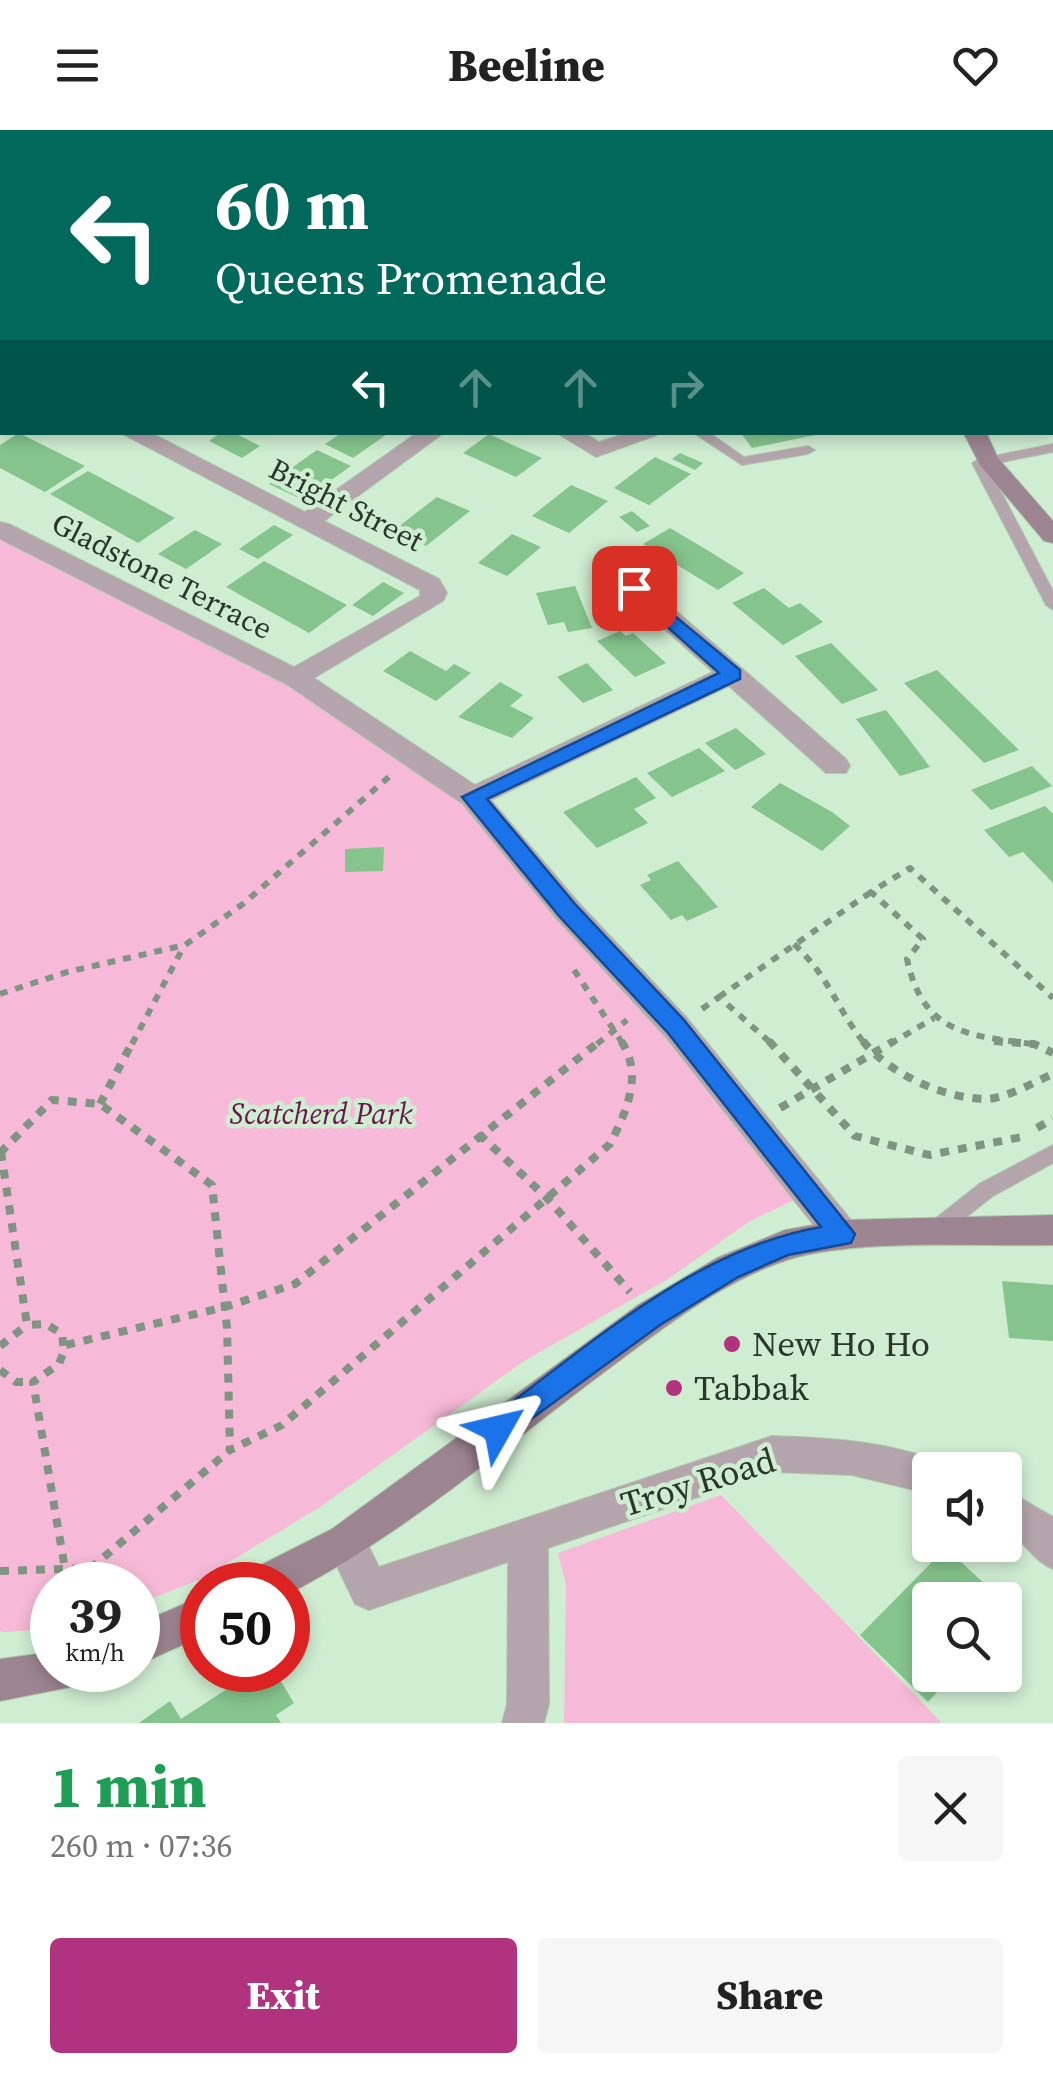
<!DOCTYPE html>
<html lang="en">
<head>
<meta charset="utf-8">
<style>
  body { margin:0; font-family:"Source Serif 4",serif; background:#f6f6f6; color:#222; height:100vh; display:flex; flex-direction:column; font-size:38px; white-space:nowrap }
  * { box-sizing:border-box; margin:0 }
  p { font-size:32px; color:#767676 }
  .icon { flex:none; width:55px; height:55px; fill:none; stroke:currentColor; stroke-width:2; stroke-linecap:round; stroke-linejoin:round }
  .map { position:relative; height:1593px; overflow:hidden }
  .drawer { display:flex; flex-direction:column; background:#fff; flex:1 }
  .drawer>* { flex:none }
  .guide { position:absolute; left:0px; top:0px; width:1055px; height:305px; box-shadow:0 5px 15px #0003; background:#00695c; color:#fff; overflow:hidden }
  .buttons { position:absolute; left:912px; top:1322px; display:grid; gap:20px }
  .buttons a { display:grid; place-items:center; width:110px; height:110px; border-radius:10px; background:#fff; box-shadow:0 5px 15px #0003; font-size:50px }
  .speed { position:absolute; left:30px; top:1432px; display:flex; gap:20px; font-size:50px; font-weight:700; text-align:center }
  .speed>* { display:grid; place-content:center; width:130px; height:130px; border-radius:50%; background:#fff; box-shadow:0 5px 15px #0003; line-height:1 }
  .speed small { font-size:25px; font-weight:400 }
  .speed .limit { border:15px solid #d22; background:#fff; color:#111 }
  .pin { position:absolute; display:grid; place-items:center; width:85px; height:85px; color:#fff; margin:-42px; border-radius:20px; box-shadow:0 5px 15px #0006 }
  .me { position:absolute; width:110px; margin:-55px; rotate:53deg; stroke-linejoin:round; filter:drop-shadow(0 0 8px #0008) }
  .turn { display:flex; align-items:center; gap:35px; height:210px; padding:0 50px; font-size:45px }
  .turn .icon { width:130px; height:130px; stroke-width:2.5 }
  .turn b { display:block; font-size:70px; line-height:85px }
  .lanes { display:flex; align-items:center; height:95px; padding:0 50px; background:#0003; justify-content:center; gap:50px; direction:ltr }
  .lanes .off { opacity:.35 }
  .round { display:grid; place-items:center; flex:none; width:105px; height:105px; border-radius:10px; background:#f6f6f6 }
  .head { display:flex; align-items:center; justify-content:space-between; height:170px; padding:0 50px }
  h1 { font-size:60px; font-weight:800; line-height:75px; color:#1e9e55 }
  .cta { display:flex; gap:20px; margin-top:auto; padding:20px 50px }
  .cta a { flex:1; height:115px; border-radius:10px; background:#b1327f; color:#fff; font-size:40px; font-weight:800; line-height:115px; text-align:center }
  .cta a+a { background:#f6f6f6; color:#222 }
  header { display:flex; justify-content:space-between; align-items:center; height:130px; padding:0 50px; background:#fff; font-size:45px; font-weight:800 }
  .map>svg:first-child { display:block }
</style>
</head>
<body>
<header><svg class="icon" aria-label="menu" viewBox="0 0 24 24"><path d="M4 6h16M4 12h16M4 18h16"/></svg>Beeline<svg class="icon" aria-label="heart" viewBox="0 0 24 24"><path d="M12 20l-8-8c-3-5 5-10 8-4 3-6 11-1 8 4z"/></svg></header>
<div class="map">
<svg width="1053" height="1593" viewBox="0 0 1053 1593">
  <rect width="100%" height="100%" fill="#cfedd1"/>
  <path fill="#f6b9d7" d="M0,399l248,130 225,138 338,395 -61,29 -82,58 -144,82 -204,146 -119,72 -63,25v-19h-86v44l-48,3 -4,-1z
    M721,1365l221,228h-378l2,-139 -8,-31z"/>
  <path fill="#85c48c" d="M222,302h11l27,14 -18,12 -33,-17z
    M343,302h47l-37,26 -28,-14z
    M740,302h80v2l-68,14z
    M19,303l66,33 -40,26 -45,-24v-23z
    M489,304l26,12 27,12 -26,19 -53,-24z
    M317,320l34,16 -48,34 -34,-16z
    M680,323l23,10 -8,7 -23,-11z
    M655,327l36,17 -42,31 -35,-17z
    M88,341l65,35 22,12 -37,25 -88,-49z
    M571,355l37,16 -39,32 -37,-17z
    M437,367l33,14 -44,35 -33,-15z
    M632,381l18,15 -13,6 -18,-15z
    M274,395l19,10 -35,24 -19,-10z
    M670,398l37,22 37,23 -26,17 -75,-46z
    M195,400l27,14 -36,25 -28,-15z
    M512,404l29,13 -34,29 -29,-13z
    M264,431l83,44 -38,28 -83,-46z
    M383,452l21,11 -31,23 -21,-11z
    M575,456l17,42 -24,4 -4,-10 -16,3 -12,-32z
    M764,458l25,20 11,-5 23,19 -40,23 -51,-42z
    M620,501l6,5 7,-3 33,30 -31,14 -38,-36z
    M831,513l47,47 -36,14 -47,-48z
    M410,521l36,20 8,-7 17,9 -35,28 -53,-30z
    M587,533l26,27 -30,13 -26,-26z
    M937,540l82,80 -35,13 -80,-80z
    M500,552l23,13 -13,11 24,12 -22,20 -54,-21z
    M886,580l22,28 22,29 -30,9 -44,-57z
    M736,598l30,26 -31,16 -30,-27z
    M699,618l26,23 -53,26 -25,-24z
    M1032,636l20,20 -61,24 -20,-20z
    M636,647l20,21 -22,11 14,14 -51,25 -34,-36z
    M780,653l52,29 18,14 -28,25 -71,-44z
    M1045,676l8,8v69l-30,-31 -14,5 -25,-27z
    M384,717l-1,24 -38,1v-23z
    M678,731l40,46 -31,14 -5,-6 -11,5 -31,-35 11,-5 -4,-5z
    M1002,1151l51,4v56l-44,-3z
    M946,1418l56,52h-72v75h23l-25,27 -68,-67z
    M256,1540h18l20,33 -18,12 5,8h-142l31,-22 11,18z"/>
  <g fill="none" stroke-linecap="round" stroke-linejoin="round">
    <defs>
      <path id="lane" d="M641,302h26l-26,6z
        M692,302h16l36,25 64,-11 7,4 -7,4 -66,11z
        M1053,314v8l-66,13 66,126v19l-7,-5 -74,-142 7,-4z
        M1053,1015v18l-60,33 -53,42 -7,3 -7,-3 -3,-6 3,-6 53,-42z"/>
      <path id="street" d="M558,0h21l1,2h-20z
        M0,229l2,1v14l-2,-1z
        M119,302h30l156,80 113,-80h27l-121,89 115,58 8,14 -4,8 -129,77 161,107 238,-113 -88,-78 -4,-6 4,-6h18l203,177 4,7 -4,7h-20l-97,-87 -238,114 87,102 109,116 167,206 5,11 -5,11 -12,4 -12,-4 -165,-210 -109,-118 -93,-114 -177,-120 -286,-145v-17l9,2 285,143 126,-71v-6z
        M555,302h28l16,10 31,-10 27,3 -61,22z
        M772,1306c59,2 116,5 171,27l3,7h-16v24l-78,-19 -80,-3 -224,76 1,156 -5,19h-42l5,-19 1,-142 -139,48 -14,-6 -29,-61 6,-14 14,-5 14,5 19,38z
        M1005,1359l48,28v52c-20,-8 -29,-28 -48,-40z"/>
      <path id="secondary" d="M963,302h23l12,26 55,63v22l-9,-2 -64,-76z
        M1053,1085v30c-74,2 -199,-7 -266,15 -69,23 -130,73 -188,116 -101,76 -198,160 -311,218v-9h-45l6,-14 83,-42 306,-224 79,-47 68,-28 57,-10z
        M202,1466v40l-64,29v-41z
        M52,1522v18h40l-6,14 -86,17v-42z"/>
      <path id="primary" d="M719,0h22l1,2h-21z
        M1052,48l1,1v12h-1z"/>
    </defs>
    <use href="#lane" stroke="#aec8b0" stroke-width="2"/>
    <use href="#street" stroke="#aec8b0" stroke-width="2"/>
    <use href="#secondary" stroke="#aec8b0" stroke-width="2"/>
    <use href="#primary" stroke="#aec8b0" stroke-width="2"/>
    <path stroke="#809581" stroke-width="5" stroke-dasharray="5 5" stroke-linecap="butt" d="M994,0l9,2
      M961,2l20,-2"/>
    <path stroke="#809581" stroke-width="6" stroke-dasharray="8 8" stroke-linecap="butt" d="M794,814c37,35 42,64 71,100
      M574,840l49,74
      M0,864l67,-22 118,-27 58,-41 147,-128
      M719,867l152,-105
      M702,879l17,-12 53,47
      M132,914l52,-98
      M597,914l30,-24
      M890,914l44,-26
      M1032,914c-64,-9 -109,-10 -125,-85l16,-20 -52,-47 39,-24 143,130"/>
    <path stroke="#809581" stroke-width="8" stroke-dasharray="9 9" stroke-linecap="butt" d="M769,911l86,95 74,19 93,-18
      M863,911c26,33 82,58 124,58 20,-1 47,-17 66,-25
      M994,911l40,3 19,9
      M100,974l33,-63
      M780,978l114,-67
      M1037,998l16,-9
      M479,1004l68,64 83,94
      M1,1022l26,173 19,-1 16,10 2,17 -5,13 -26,18 32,187
      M0,1023l52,-53 48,4 112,81 15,143 3,122 52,-25 328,-281c16,-32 34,-69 11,-103
      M66,1215l159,-38 70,-23 305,-243
      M0,1216l27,-21
      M0,1240l16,12h17
      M0,1441l91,-3 139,-118"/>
    <use href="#lane" fill="#b4a4ab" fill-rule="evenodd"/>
    <use href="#street" fill="#b4a4ab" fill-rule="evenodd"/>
    <use href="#secondary" fill="#9c8590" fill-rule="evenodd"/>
    <use href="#primary" fill="#8b6e7c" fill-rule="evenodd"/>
  </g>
  <path fill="#1a73e8" stroke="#114b97" stroke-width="2.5" d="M634,452l106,88v9l-253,120 88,105 109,116 171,214 -4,9 -63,12 -50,22 -78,48 -162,118 -10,-4 -4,-10 4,-9c101,-74 206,-171 333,-193l-153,-194 -109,-117 -97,-119 257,-124 -91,-81v-9z"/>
  <g fill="#b1327f" stroke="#cfedd1" stroke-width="4">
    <circle cx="732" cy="1214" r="10"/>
    <circle cx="674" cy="1258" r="10"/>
  </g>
  <g text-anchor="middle" stroke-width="9" stroke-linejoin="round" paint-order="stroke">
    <g font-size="30" fill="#2a362b" stroke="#cfedd1">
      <text transform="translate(346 375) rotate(27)" y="10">Bright Street</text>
      <text transform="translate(162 446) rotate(27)" y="10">Gladstone Terrace</text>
    </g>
    <g font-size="30" font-style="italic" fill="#6b144b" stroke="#cfedd1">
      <text x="321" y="994">Scatcherd Park</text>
    </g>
    <g font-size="35" fill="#2a362b" stroke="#cfedd1" text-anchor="start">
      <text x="752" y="1226">New Ho Ho</text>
      <text x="694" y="1270">Tabbak</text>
    </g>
    <g font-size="35" fill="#2a362b" stroke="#cfedd1">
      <text transform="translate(698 1352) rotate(-17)" y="12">Troy Road</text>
    </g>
  </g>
</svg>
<div class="buttons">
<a><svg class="icon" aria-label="sound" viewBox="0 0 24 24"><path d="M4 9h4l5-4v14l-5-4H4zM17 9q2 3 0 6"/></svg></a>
<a><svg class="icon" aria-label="search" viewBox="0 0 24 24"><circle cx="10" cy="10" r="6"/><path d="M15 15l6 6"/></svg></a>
</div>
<div class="speed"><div>39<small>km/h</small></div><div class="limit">50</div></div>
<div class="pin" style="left:634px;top:458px;background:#d93025"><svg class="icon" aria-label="arrive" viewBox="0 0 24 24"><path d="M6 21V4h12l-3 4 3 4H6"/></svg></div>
<svg class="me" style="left:498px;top:1299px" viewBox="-20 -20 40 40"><path d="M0-17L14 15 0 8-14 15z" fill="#1a73e8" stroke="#fff" stroke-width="4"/></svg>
<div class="guide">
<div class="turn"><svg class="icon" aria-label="left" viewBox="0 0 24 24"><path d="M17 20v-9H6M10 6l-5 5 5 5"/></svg><div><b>60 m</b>Queens Promenade</div></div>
<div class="lanes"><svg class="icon" aria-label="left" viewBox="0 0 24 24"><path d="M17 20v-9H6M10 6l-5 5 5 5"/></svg><svg class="icon off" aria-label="ahead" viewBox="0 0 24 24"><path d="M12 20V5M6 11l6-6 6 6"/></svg><svg class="icon off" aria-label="ahead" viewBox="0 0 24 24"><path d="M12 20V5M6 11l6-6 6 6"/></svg><svg class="icon off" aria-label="right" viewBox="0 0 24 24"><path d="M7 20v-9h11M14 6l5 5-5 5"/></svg></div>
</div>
</div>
<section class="drawer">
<div class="head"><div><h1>1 min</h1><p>260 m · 07:36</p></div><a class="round"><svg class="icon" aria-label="close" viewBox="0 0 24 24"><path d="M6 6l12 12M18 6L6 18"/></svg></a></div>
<div class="cta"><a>Exit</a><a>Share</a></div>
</section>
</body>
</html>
